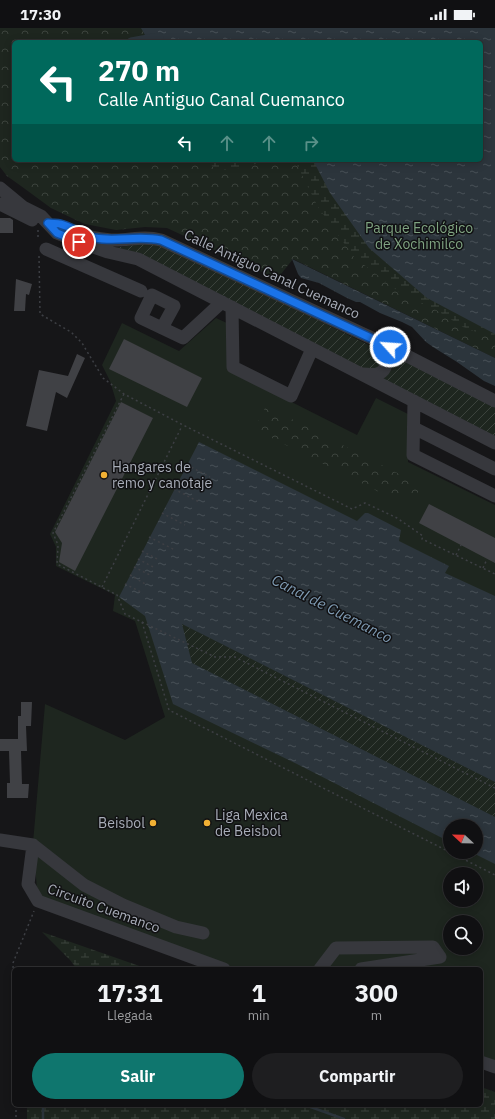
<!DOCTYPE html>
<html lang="es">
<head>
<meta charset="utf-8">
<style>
  body { margin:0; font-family:"IBM Plex Sans",sans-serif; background:#1e1e20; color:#f1f3f6; height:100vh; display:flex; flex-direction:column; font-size:15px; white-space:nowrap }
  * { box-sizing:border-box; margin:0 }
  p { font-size:13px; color:#9c9d9f }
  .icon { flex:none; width:22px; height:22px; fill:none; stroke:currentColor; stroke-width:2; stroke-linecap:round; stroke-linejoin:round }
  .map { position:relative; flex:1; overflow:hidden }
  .side { position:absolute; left:12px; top:939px; width:471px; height:140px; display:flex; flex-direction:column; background:#101012; border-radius:6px; box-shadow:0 2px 10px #0003,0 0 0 1px #303032 }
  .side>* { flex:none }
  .banner { position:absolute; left:12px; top:12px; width:471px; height:122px; border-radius:6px; box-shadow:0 2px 10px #0003,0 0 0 1px #303032; background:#00695c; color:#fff; overflow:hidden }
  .needle { width:26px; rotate:292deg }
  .buttons { position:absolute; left:443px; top:791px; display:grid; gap:8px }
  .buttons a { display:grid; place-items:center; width:40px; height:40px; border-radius:50%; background:#101012; box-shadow:0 2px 10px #0003,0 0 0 1px #303032; font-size:20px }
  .pin { position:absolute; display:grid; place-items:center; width:34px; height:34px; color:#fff; margin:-17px; border:2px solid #fff; border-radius:50%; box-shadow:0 1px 4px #0007 }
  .me { position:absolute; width:44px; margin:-22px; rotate:296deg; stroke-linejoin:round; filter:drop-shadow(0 0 3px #0008) }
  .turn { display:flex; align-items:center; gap:14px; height:84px; padding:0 20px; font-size:18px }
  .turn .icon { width:52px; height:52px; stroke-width:2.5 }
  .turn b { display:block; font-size:28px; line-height:34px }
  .lanes { display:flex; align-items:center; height:38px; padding:0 20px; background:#0003; justify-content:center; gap:20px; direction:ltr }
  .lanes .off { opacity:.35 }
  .eta { display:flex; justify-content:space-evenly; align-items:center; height:68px; text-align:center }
  .eta b { font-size:24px; font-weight:700; line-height:28px }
  .action { display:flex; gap:8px; margin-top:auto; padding:8px 20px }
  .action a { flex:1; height:46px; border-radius:24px; background:#0f766e; color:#fff; font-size:16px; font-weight:700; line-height:46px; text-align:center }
  .action a+a { background:#1e1e20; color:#f1f3f6 }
  .status { display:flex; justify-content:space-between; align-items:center; height:28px; padding:0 20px; background:#101012; direction:ltr }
  .status svg { height:11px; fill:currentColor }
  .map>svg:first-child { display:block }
</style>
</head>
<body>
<div class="status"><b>17:30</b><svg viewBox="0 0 49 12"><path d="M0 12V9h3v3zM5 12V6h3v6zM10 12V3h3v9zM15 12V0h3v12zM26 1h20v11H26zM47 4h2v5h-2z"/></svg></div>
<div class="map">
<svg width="495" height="1091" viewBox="0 0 495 1091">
  <defs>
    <pattern id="forest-crowns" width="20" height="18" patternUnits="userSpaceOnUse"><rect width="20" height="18" fill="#1e261f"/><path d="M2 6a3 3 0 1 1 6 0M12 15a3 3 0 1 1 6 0" fill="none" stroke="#3c433d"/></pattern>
    <pattern id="wetland-marsh" width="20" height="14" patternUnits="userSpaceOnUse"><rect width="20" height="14" fill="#1e261f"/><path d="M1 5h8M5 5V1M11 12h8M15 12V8" fill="none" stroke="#3c433d"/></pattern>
    <pattern id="garden-furrows" width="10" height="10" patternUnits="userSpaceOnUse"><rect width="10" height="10" fill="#1e261f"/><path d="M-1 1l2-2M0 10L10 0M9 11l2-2" fill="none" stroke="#3c433d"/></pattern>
    <pattern id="water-ripples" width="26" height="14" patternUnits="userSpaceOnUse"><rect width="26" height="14" fill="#2c353c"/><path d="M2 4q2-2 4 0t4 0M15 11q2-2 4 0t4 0" fill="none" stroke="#485056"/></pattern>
  </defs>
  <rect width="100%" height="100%" fill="#161618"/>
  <path fill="#1e261f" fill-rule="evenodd" d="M216,290l13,6 3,48 125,63 19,-37 34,17 -2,47 87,43v560l-14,-5v-91h-254l-185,-71 -5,-9 -4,-46 12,-139 80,36 40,-23 -30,-96 -22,-10 2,-16 -59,-29v-19l-6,-13 66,-133 -6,-20 -8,-16 20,-42 57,28zM450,798h26v26h-26zM450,846h26v26h-26zM450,894h26v26h-26z"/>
  <path fill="url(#forest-crowns)" fill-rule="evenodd" d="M0,0h495v330l-202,-99 -16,20 -110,-51 -22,-1 -29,3 -31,-6 -11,-5 -23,-11 -30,-22 -14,-10 -7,-9zM14,14h467v118h-467z
    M266,378l145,74 9,8 -5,10 -10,-5 -14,5 -137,-69z"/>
  <path fill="url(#wetland-marsh)" d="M207,132h62l-35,10 -19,-1z
    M288,132h94l112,162 1,17 -32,-12 -27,-17 -38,-19 -44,-34 -36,-50 -22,-44z
    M42,904l106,37h-71l-7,-9z
    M481,1059l14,5v27h-468v-14h454z"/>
  <path fill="url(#garden-furrows)" d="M143,216h19l217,106 3,17 -15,3 -255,-122z
    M387,324l108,55v30l-118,-60z
    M181,596l314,158v35l-303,-154z"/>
  <path fill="url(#water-ripples)" d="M141,0h354v306l-68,-36 -58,-50 -39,-55 -16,-31 -4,-2h171v-118h-332z
    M292,231l203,99v28l-11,-5 -27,-19 -24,-15 -7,-5 -14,-15 -10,-5 -22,-9 -20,-11h-4l-9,-4 -28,-15 -18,-5 -3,-4z
    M199,414l158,79 8,-8h3l33,17 -2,11 50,25 -4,7 50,23v186l-313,-158 10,39 303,154v47l-24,-12h5v-26h-26v16l-153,-78 -124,-60 -28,-88 -26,-19z"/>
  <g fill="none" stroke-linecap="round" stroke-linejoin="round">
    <path stroke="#2c353c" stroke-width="2.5" d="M43,1077v14
      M305,1077l39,14"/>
    <path stroke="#2c353c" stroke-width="9" d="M131,14l28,-5"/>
  </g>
  <path fill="#404145" d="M0,190h10l3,2v13h-13z
    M16,251l16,5 -3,11 -3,-1 -1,17h-11z
    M124,311l78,39 -15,29 -78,-38z
    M77,326l8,4 -18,40 -11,-6 -9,39 -21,-5 13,-56 29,6z
    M121,374l32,16 -78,153 -16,-9 3,-19 -7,-11z
    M429,476l66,34v25l-76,-40z
    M21,674h11l-1,24h-5l1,25h-6l1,33h7l-1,14h-21v-15h3l-1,-32h-9v-12h18v-23h3z"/>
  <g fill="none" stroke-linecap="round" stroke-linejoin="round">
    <path stroke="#3d3f44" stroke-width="1.5" stroke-dasharray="2 3" stroke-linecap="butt" d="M38,202v10
      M39,228l1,58 31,18 11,11 21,35 21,16 59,31 169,84 13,-6 32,15 26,18 -1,3 73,35
      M124,366l-71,139 5,12 -1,19 60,31 8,19 17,8 27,88 326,165
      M187,437l23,12
      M174,461l25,13
      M162,485l23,12
      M149,509l26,13
      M142,523l17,9
      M456,527l5,-10
      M138,531l17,9
      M134,539l18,9
      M483,540l4,-9
      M130,547l17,10
      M125,556l18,9
      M102,559l80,-161
      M142,594l73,35h20l260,131
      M14,975l-1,-40 21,-52
      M16,1077v14"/>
    <path stroke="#37383d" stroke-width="13" d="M0,160l23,19 18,9 16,17 22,9 29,10 30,7 357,184
      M0,176l32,16
      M75,203c11,6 24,8 36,9 18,1 31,-5 50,0l215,100 119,61
      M46,221l95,42
      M232,279l1,60 58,29 21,-47
      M162,300l12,-22 -22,-11 -11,23 42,20 39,-36
      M363,346c4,0 10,1 14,0 17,-5 5,-25 -1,-34
      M414,373l-1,54 82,41
      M414,400l81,41
      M0,812l33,5 -5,39 10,17 186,68
      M33,817l51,40 39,20 53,22 27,6
      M320,941l16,-21 97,-1 7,10
      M361,941l79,-12
      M481,1034l14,5"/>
  </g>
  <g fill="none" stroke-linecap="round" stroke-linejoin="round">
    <defs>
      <path id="route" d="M79,214l-22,-9 -9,-10c4,1 9,0 12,1 12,3 22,11 35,14 22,4 44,-3 66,2l229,107"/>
    </defs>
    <use href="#route" stroke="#114b97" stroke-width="10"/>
    <use href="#route" stroke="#1a73e8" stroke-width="7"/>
  </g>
  <g fill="#f2b134" stroke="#111113" stroke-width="1.5">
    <circle cx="104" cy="447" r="4"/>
    <circle cx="153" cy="795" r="4"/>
    <circle cx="207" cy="795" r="4"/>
  </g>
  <g text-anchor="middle" stroke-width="3" stroke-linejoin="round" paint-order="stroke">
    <g font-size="14" fill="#7fa381" stroke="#111113">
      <text x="419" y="205">Parque Ecológico<tspan x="419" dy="16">de Xochimilco</tspan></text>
    </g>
    <g font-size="14" fill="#a8adb8" stroke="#111113">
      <text transform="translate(272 246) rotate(25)" y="5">Calle Antiguo Canal Cuemanco</text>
      <text transform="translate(104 880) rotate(20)" y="5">Circuito Cuemanco</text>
    </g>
    <g font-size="14" fill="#a8adb8" stroke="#111113" text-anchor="start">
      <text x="112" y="444">Hangares de<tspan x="112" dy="16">remo y canotaje</tspan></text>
      <text x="215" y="792">Liga Mexica<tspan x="215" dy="16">de Beisbol</tspan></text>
      <text x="145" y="800" text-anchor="end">Beisbol</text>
    </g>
    <g font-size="15" font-style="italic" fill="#7f9bb3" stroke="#111113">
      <text transform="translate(332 581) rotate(27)" y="5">Canal de Cuemanco</text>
    </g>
  </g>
</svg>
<div class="buttons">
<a><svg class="needle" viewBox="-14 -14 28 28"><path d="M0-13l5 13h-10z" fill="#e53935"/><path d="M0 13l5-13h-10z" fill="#9c9d9f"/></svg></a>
<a><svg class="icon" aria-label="sound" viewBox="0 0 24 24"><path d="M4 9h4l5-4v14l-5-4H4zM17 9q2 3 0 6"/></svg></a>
<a><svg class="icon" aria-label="search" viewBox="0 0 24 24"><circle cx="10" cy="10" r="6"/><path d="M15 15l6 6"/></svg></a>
</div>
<div class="pin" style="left:79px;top:214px;background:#d93025"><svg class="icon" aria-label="arrive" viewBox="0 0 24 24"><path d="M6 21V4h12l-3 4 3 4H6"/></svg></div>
<svg class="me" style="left:390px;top:319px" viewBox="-20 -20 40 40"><circle r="17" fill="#1a73e8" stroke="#fff" stroke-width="3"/><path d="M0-11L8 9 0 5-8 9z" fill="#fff"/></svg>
<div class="banner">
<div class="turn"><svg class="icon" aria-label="left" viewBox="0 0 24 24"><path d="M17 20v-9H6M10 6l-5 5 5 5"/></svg><div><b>270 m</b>Calle Antiguo Canal Cuemanco</div></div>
<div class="lanes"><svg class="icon" aria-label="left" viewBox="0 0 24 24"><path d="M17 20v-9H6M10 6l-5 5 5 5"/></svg><svg class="icon off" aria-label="ahead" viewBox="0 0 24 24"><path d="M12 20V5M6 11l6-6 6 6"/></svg><svg class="icon off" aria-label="ahead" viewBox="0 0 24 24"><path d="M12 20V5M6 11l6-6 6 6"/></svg><svg class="icon off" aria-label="right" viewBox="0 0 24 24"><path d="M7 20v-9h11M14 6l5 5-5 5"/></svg></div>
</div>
<section class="side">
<div class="eta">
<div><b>17:31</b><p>Llegada</p></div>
<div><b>1</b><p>min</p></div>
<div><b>300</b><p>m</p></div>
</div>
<div class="action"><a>Salir</a><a>Compartir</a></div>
</section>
</div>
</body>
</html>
